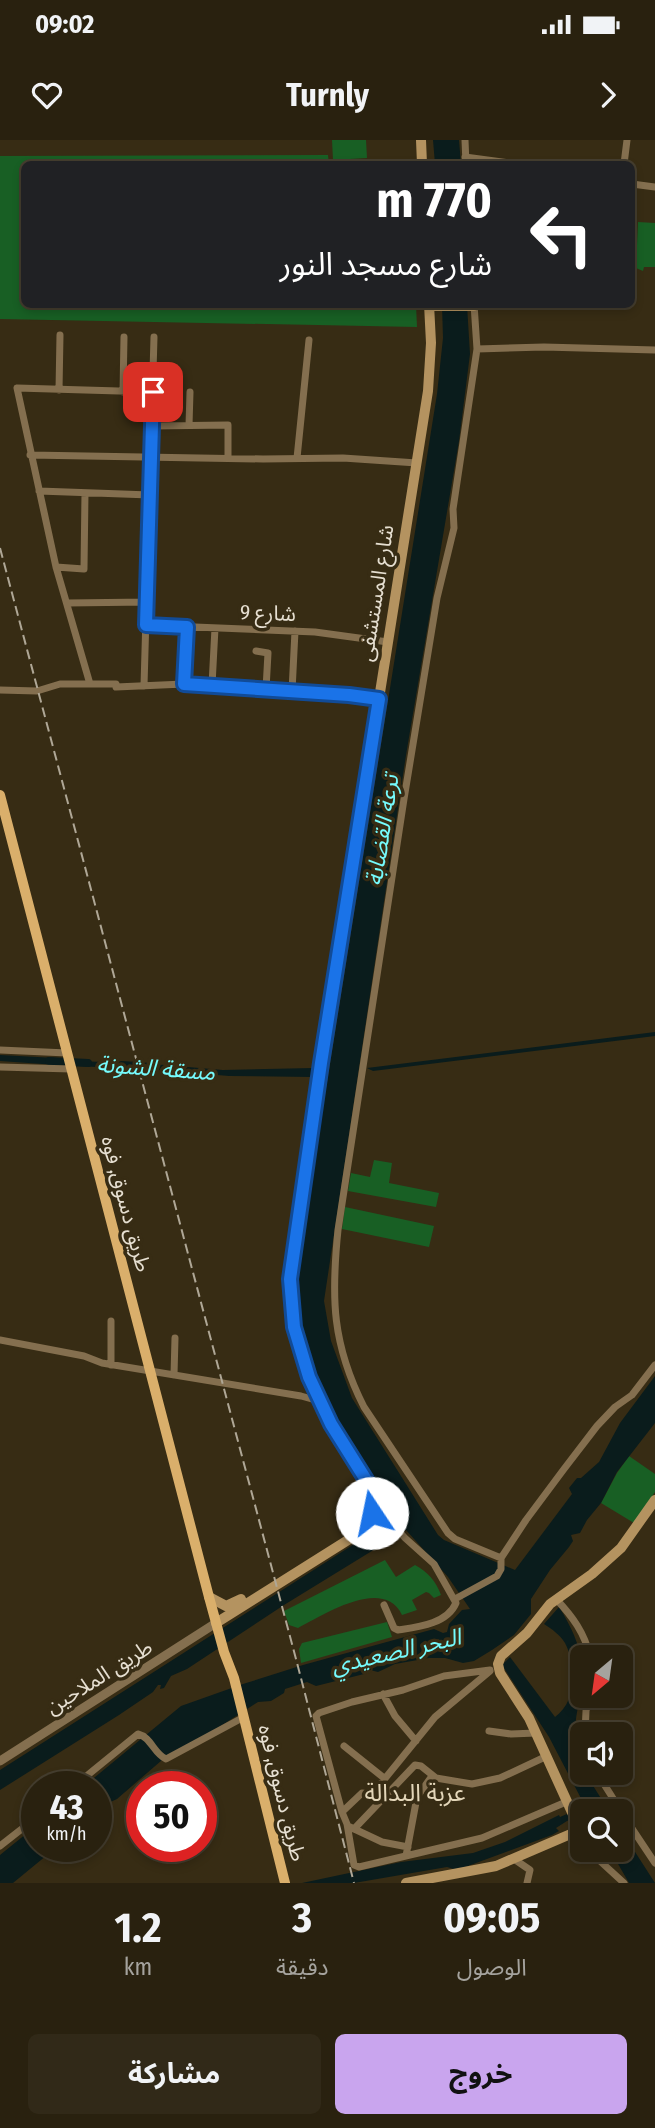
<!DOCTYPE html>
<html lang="ar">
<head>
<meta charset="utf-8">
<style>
  body { margin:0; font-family:"Fira Sans Condensed","Noto Sans Arabic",sans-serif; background:#312918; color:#f1f3f6; direction:rtl; height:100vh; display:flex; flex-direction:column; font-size:26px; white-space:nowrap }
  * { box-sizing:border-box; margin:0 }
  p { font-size:23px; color:#a5a39e }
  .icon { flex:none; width:38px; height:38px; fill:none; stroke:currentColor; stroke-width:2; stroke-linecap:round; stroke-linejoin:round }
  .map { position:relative; height:1743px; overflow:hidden; direction:ltr }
  .panel { display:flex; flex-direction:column; background:#29210f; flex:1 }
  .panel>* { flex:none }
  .guide { position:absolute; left:21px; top:21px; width:614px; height:147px; border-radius:10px; box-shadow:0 4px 10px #0003,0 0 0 2px #453e2f; direction:rtl; background:#202124; color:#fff; overflow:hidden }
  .needle { width:46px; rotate:209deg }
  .tools { position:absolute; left:570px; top:1505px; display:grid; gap:14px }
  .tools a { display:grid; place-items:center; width:63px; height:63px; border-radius:10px; background:#29210f; box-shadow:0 4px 10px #0003,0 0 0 2px #453e2f; font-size:35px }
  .speed { position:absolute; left:21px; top:1631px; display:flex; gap:14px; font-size:35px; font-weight:700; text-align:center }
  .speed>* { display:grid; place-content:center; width:91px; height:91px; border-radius:50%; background:#29210f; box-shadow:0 4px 10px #0003,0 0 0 2px #453e2f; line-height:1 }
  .speed small { font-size:18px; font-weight:400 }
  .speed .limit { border:10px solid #d22; background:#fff; color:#111 }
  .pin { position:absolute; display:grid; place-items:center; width:60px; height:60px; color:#fff; margin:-30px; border-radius:14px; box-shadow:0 4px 10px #0006 }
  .me { position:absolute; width:77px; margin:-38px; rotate:349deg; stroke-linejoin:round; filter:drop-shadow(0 0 5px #0008) }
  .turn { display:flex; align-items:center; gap:24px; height:147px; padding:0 28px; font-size:32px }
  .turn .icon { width:91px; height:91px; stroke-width:2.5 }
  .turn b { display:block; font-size:49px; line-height:60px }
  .eta { display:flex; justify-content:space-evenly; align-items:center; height:119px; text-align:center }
  .eta b { font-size:42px; font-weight:700; line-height:49px }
  .action { display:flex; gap:14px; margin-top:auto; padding:14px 28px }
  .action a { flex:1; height:80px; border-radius:10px; background:#c9a5ee; color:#111; font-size:28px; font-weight:700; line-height:80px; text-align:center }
  .action a+a { background:#312918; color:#f1f3f6 }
  .status { display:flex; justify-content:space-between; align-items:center; height:49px; padding:0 35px; background:#29210f; direction:ltr }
  .status svg { height:19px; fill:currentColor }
  header { display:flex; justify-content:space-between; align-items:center; height:91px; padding:0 28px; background:#29210f; font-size:32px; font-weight:700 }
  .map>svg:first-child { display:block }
</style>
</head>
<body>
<div class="status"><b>09:02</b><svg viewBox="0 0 49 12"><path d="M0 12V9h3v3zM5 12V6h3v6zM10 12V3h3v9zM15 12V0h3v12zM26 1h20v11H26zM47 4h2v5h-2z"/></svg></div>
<header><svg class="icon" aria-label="forward" viewBox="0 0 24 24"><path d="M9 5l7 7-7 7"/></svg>Turnly<svg class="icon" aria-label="heart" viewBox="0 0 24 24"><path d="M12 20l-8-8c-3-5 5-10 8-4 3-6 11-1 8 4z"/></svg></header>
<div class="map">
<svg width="655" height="1743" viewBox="0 0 655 1743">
  <rect width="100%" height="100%" fill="#372c14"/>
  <path fill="#185f24" d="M332,0h34l1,18 -34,2z
    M328,15l1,9h-305v140l392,1 1,22 -417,-8v-163z
    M638,82l17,1v44h-11l-1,4 -7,-3z
    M374,1020l18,3 -3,20 50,10 -3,14 -88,-16 3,-18 19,4z
    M345,1067l89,19 -5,21 -87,-18z
    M629,1316l26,18v18l-21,31 -33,-20 16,-30z
    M385,1420l11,17 19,-12c13,7 21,16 26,30l-7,3 -5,-5 -3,-1 -14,8 5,10 -15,5c-19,-39 -78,0 -104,13l-9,-3 -5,-14z
    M387,1482l5,15 -91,26 -2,-14 3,-6z"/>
  <path fill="#0a1c1c" d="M433,0h26l2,24h-26z
    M442,165h25l3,49 -11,87 -53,314 -82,546 7,40 21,57 86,137 6,5 71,30 57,-76 -3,-6 8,-10h4l18,-16 21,-39 35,-47v47l-38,49 -16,31 -14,17 -7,13 -9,2 2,6 -4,6 -19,23 -19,29v15l-17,21 -22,15 -18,11 -11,2 -18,-5h-16l-34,6 -17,8 -8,-2 -6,4 -48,12 -9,-4 -22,7 -1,4 -13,8 -13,1 -56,36 -33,16 -52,45 -13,6 -8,9v-27h-13l98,-81 62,-22 60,-19 131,-36 9,4 4,-1 2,-8 13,-14 8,-1 -22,-32 -42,-47 -122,75 -97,64 -16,7 -7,12 -4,1 1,-4h-3l-5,7 -34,23 -119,75v-20l395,-252 -69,-117 -15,-35 -9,-30 -4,-30 1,-48 138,-864 6,-56z
    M655,892v4l-282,35 -6,-3z
    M0,915l56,3 1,7 -57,-4z
    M77,921l53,2 2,6 -54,-3z
    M141,923l82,7 90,-2v9l-84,-1 -82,-7 -5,-1z
    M559,1467c14,22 28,52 23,79 -3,18 -7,30 -7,49 0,14 5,25 8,38h2l24,38h-26v3l-16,7 -11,7 3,3 -7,4 -95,35 -10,-3 -93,16h-52l99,-21 72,-9 32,-11 54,-27 1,2 25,-11 -36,-69 -47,-72 8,-8 45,60c22,-16 22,-51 10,-74 -5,-8 -13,-14 -21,-19z
    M37,1685v21h21l-45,37h-13v-28z
    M621,1690l34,53h-26l-19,-33h11z"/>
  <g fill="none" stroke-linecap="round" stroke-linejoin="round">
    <path stroke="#0a1c1c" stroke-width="8" d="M49,921l39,2
      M122,925l29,2"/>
    <path stroke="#846f4f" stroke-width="7" d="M465,0l1,24
      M465,17l52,7
      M624,24l3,-24
      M632,44l23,3
      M474,164l3,45 -24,160 1,19 -17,70 -33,201 -66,431c-7,68 -6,114 26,177l84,126 7,6 46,19
      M477,209l67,-2 111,3
      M59,250l1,-55
      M123,252l1,-55
      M189,285l1,-33
      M152,286l76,-1v33
      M30,315l233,4 80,-1 74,5
      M297,318l12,-118
      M39,351l111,4
      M56,427l28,2 1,-76
      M67,463l80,-1
      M146,485l169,7 73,10
      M256,511l12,2 -2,36
      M90,544l-34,-117 -39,-179 136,4
      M184,544l2,-57
      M212,545l3,-57
      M144,546l10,-349
      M116,547l68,-3 165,11 30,4
      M0,550l37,1 23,-7h56
      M292,551l3,-60
      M0,910l67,3
      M0,927l71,2
      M111,1181v44
      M0,1200l84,16 18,7 199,33 18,5
      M174,1235l1,-37
      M375,1365l30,33 29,26 22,39c-9,21 -38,24 -58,27l-4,-2 -10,-23
      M455,1459l42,-23 4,-7v-11l25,-38 38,-51 33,-43 18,-19 17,-12 23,-30
      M556,1459c16,17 29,34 34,58
      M490,1530l-46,6 -41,14 -51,12 -33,11 -3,3 26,96 5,12 7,41 5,2 123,-29 84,-36
      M383,1554l12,22 21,25
      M489,1591l22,3 25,-1
      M585,1594l1,-23 3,-15
      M344,1606l40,32
      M597,1633l24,38
      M73,1647l65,-53c13,3 16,20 28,25l78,-42
      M342,1672l20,-19 8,1 4,-2 61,-75 55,-46
      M621,1672l34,51
      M350,1687l32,15 26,5
      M354,1689l61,-64 6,1 15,12 36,6 28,-6 45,-21
      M0,1706l37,-29
      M592,1710l8,11 24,22
      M406,1716l11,-59 15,-21
      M514,1719l16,11 -3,13"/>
    <path stroke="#846f4f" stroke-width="9" d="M0,1621l216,-138"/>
    <path stroke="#b49360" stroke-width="10" d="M421,0l1,24
      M429,166h45
      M209,1457l17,9 15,-7
      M216,1483l132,-83 21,-21 6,-14 -2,-14 -42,-66 -22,-48 -15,-50 -4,-48 31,-216 107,-672 3,-48 -2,-39
      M406,1743l90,-17 84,-36 -51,-112 -29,-45 -2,-9 3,-8 26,-23 23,-29 42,-30 29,-26 34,-48"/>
    <path stroke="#daaf6b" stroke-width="10" d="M0,655l209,802 15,55 10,26 51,205"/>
    <path stroke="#afa796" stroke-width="2" stroke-dasharray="10 5" stroke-linecap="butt" d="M0,408l296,1111 58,224"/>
  </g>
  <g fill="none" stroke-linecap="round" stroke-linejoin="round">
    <defs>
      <path id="route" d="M153,252l-7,233 41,2 -3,57 165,11 30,4 -58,364 -31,216 4,48 15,50 22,47 42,67 1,14 -2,8"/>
    </defs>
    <use href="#route" stroke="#114b97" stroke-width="18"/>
    <use href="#route" stroke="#1a73e8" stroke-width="12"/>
  </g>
  <g text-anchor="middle" stroke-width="7" stroke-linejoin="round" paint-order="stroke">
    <g font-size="21" fill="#e6dfd1" stroke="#372c14">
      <text transform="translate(376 453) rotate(-81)" y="7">شارع المستشفى</text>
      <text transform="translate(268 473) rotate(2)" y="7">شارع 9</text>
      <text transform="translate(126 1064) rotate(75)" y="7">طريق دسوق, فوه</text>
      <text transform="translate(99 1537) rotate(-32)" y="7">طريق الملاحين</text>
      <text transform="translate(282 1653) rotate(76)" y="7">طريق دسوق, فوه</text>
    </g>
    <g font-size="23" font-style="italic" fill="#75fbfd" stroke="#372c14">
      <text transform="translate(382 690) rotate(-81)" y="8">ترعة القضابة</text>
      <text transform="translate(156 928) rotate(4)" y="8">مسقة الشونة</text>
      <text transform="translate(396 1511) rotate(-13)" y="8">البحر الصعيدي</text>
    </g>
    <g font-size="24" fill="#e3d6b9" stroke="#372c14">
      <text x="415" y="1661">عزبة البدالة</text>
    </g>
  </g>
</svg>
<div class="tools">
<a><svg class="needle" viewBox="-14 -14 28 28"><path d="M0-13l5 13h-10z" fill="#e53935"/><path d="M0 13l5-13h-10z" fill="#a5a39e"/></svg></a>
<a><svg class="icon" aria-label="sound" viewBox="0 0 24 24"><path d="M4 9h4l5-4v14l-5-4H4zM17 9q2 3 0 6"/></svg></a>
<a><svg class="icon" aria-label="search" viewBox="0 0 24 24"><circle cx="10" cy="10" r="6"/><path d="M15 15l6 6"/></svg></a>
</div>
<div class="speed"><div>43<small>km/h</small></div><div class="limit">50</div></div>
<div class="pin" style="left:153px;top:252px;background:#d93025"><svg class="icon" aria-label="arrive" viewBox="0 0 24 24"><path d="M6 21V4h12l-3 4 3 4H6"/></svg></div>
<svg class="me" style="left:372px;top:1373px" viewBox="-20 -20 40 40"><circle r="19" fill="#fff"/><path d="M0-13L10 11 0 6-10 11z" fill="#1a73e8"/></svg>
<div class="guide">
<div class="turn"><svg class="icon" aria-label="left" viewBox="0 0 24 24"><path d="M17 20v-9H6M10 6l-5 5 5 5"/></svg><div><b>770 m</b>شارع مسجد النور</div></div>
</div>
</div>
<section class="panel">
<div class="eta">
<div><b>09:05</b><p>الوصول</p></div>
<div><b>3</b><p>دقيقة</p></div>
<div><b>1.2</b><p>km</p></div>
</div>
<div class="action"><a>خروج</a><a>مشاركة</a></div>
</section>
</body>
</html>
